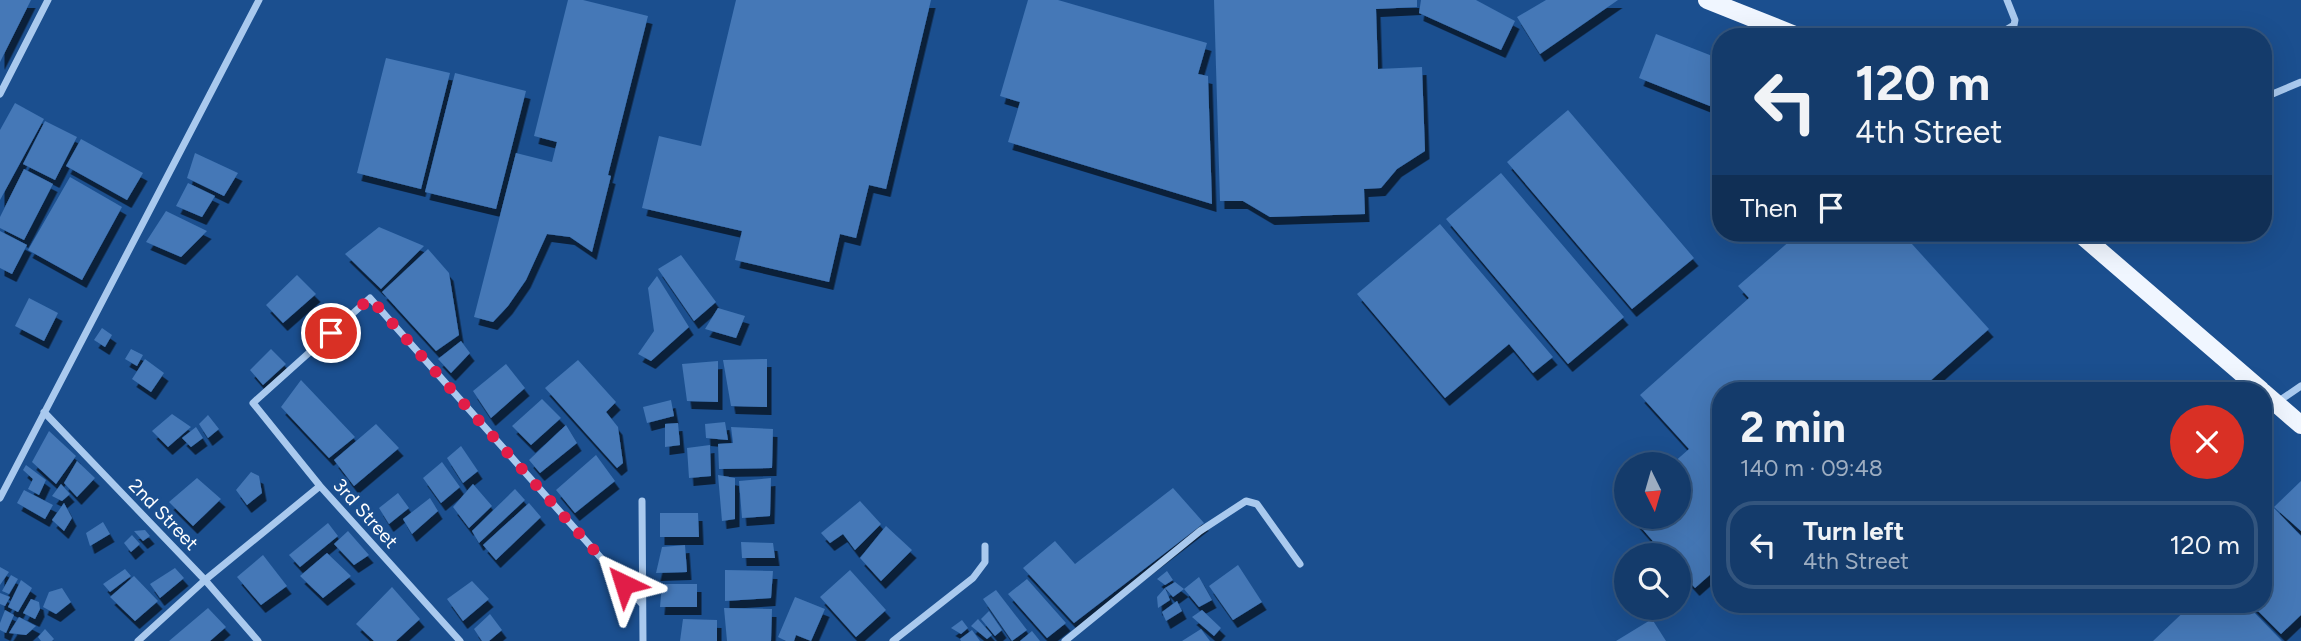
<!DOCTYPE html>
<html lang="en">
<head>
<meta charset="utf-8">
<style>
  body { margin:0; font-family:Figtree,sans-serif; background:#214673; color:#f1f3f6; height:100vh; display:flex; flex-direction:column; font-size:26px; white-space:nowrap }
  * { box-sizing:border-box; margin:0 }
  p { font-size:23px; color:#9dadc1 }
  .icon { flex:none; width:38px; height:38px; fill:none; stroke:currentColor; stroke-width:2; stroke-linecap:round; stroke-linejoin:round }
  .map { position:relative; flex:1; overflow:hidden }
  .sheet { position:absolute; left:1712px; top:382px; width:560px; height:231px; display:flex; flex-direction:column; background:#143b6b; border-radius:28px; box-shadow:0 7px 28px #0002,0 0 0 2px #33557e }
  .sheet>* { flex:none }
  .banner { position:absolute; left:1712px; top:28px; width:560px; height:214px; border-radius:28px; box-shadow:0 7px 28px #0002,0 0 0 2px #33557e; background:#143b6b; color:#f1f3f6; overflow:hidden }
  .needle { width:46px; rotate:175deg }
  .controls { position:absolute; left:1614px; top:452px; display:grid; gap:14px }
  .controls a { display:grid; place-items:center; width:77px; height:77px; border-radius:50%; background:#143b6b; box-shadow:0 7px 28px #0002,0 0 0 2px #33557e; font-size:35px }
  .pin { position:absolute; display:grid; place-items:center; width:60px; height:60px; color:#fff; margin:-30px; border:4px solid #fff; border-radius:50%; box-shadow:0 2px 7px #0007 }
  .me { position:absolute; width:77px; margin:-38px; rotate:319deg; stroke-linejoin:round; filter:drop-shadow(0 0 5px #0008) }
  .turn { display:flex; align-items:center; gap:24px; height:147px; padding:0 28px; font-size:32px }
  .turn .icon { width:91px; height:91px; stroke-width:2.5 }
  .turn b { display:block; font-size:49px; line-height:60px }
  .then { display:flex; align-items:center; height:66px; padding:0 28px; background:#0003; gap:14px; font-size:26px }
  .round { display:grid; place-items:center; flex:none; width:74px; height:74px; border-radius:37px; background:#214673 }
  .summary { display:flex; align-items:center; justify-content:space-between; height:119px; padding:0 28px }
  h1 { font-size:42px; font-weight:700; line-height:52px }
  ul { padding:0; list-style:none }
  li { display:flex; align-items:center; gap:21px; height:88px; margin:0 14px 10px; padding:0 14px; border:4px solid #33557e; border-radius:28px }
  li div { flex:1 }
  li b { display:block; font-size:26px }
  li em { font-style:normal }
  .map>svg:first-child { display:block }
</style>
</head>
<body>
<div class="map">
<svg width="2301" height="641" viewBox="0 0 2301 641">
  <defs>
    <filter id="shadow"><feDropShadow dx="4.5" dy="8" stdDeviation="0" flood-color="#0009"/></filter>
  </defs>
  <rect width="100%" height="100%" fill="#1b4f8f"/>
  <path fill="#4478b7" filter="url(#shadow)" d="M0,0h31l-31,62z
    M568,0h15l65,16 -40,159 3,1 -19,76 -22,-15 -23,-3 -21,46 -18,26 -15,16 -19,-5 42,-164 36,9 5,-20 -23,-6z
    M736,0h195l-45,189 -17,-4 -13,53 -16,-4 -11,48 -94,-22 7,-29 -100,-23 17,-72 42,10z
    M1028,0h30l149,43 -9,31 10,2 4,128 -204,-62 12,-40 -20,-6z
    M1214,0h203v7l-41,2 2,60 44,-2 3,84 -28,18 -16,19 -17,1 1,25 -95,3 -27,-16h-23z
    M1421,0h55l39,21 -14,29 -82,-37z
    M1546,0h72l-78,54 -23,-37z
    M1656,34l64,25v51l-81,-32z
    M386,58l64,15 -29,116 -64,-16z
    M455,73l71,18 -30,118 -71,-17z
    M15,103l29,16 -44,81v-70z
    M1568,110l126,148 -62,51 -125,-147z
    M45,121l32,16 -22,43 -32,-16z
    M81,139l62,34 -16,27 -61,-34z
    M195,153l43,20 -14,23 -37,-18z
    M24,169l29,15 -29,56 -24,-12v-11z
    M1501,173l123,144 -56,47 -122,-145z
    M70,177l52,30 -40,73 -54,-30z
    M188,183l27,13 -13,21 -26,-11z
    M166,211l41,20 -26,26 -35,-15z
    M1440,224l113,133 -20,16 -24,-29 -64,54 -88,-104z
    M379,227l45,19 -43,43 -36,-35z
    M0,231l27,14 -15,29 -12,-6z
    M1799,233h103l87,96 -69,61h-200v176l-25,22 -17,-19v-14h-13l-34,-39h47v-52h-6l17,-15 -49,-54 109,-97 -11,-12z
    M428,249l21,24 10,62 -23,16 -54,-59z
    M681,255l35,47 -22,19 -36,-52z
    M297,275l19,19 -33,29 -17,-18z
    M657,276l32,51 -38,34 -13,-7 16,-23 -6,-43z
    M29,298l29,15 -14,28 -29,-15z
    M718,308l27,8 -9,22 -31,-9z
    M102,328l10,7 -7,12 -11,-7z
    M461,341l9,12 -19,20 -13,-14z
    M131,349l12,6 -6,11 -12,-7z
    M271,349l15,15 -23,21 -13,-15z
    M145,359l19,14 -13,19 -19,-13z
    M767,359v48l-36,-1 -8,-46z
    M578,360l38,42 -10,10 12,15 5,36 -6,5 -72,-80z
    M718,361v41l-31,-1 -5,-37z
    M506,364l19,24 -34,30 -18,-27z
    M301,380l54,57 -26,21 -48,-51z
    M542,399l19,19 -30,27 -19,-19z
    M671,400l3,16 -27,7 -4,-16z
    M172,414l19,13 -23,20 -16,-16z
    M208,415l11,14 -11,9 -9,-14z
    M725,422l3,18 -22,-2 -1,-14z
    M678,423l2,22 -15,2v-23z
    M376,424l23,24 -45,38 -20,-26z
    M566,425l11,18 -37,30 -11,-13z
    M196,427l7,11 -12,9 -9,-9z
    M731,427l42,2 -1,39 -53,1 -1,-25 15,-1z
    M49,431l27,25 -20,28 -24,-22z
    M710,445l1,31 -22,2 -2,-30z
    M461,446l17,25 -15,12 -16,-25z
    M596,455l19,26 -40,32 -19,-23z
    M77,461l18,17 -18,19 -13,-14z
    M442,462l18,25 -19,16 -18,-25z
    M26,465l20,15 -7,15 -11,-6 5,-10 -10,-9z
    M251,472l8,4 3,17 -15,12 -11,-15z
    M718,475l17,3v41l-13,2z
    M197,478l24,21 -28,27 -24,-24z
    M771,478l-1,38 -28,2 -3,-37z
    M2301,481v50l-27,-24z
    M61,484l9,10 -8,7 -10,-5z
    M473,484l19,22 -23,22 -16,-21z
    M1173,488l31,35 -130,100 -51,-55 32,-27 20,23z
    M515,489l10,11 -46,43 -7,-12z
    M24,490l29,15 -8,14 -28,-16z
    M398,493l11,15 -20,16 -10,-16z
    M430,498l8,13 -26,23 -9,-15z
    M860,501l21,23 -26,26 -12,-16 -13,9 -9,-10z
    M64,503l8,15 -8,13 -12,-11z
    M529,503l12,14 -45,43 -13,-15z
    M2271,505l30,31v79l-20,19 -30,-30h12v-91z
    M660,513h38l1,24h-39z
    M103,522l7,12 -20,12 -4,-13z
    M328,523l10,13 -38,31 -11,-12z
    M886,526l26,24 -31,31 -21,-23z
    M145,530l5,6 -7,5 -9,-10z
    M348,531l21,24 -15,10 -20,-21z
    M132,535l8,9 -9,8 -7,-9z
    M741,542l32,1 2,15h-33z
    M685,545l2,27 -31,1 6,-26z
    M327,553l24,23 -28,22 -23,-22z
    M263,555l24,31 -26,19 -24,-28z
    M1238,565l24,37 -29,18 -24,-34z
    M0,567l9,5 -9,13z
    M175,568l9,10 -24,20 -10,-14z
    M125,569l6,7 -21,16 -7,-8z
    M725,570l48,1 -2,27 -46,3z
    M850,570l36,40 -30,27 -36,-40z
    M1167,571l6,9 -8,5 -8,-6z
    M11,575l7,4 -9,15 -7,-3z
    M134,576l24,25 -23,20 -25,-24z
    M1199,577l13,23 -13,7 -15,-18z
    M1027,579l39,44 -19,15 -39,-44z
    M21,580l11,8 -14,24 -10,-5z
    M472,581l17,18 -26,22 -16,-22z
    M1175,582l9,7 -11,8 -8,-9 5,12 -12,8 -1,-11 8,-9z
    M662,584h35v23h-37z
    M392,587l28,32 -24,22h-22l-18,-17z
    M62,588l9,14 -15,12 -13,-7 6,-15z
    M996,590l31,40 -15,11 -29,-42z
    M0,593l10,4 -5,9 -5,-2z
    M795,597l30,12 -14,32 -15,-6 -2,6h-8l-8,-4z
    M31,599l8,3 1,7 -5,10 -12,-6z
    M1177,601l5,10 -16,10 -4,-9z
    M2192,604h54l36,37h-129z
    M208,608l18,19 -16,14h-41z
    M724,608l48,1 -1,32h-44z
    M5,610l9,5 -8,18 -6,-3v-7z
    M1202,610l19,18 -7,8 -22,-19z
    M989,611l13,19 -7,6 -14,-17z
    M490,614l12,16 -13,11h-7l-8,-12z
    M19,617l17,9 -10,9 -17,-2z
    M683,619l34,1v21h-37z
    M978,619l14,16 -5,4 -16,-13z
    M1652,619l14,22h-50z
    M962,620l6,8 -7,6 -10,-6z
    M45,629l9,10 -2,2h-11l-3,-4z
    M1201,629l9,12h-28z
    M972,630l8,11h-19l-1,-2z
    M1032,631l8,10h-20z"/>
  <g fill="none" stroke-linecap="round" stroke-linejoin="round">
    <path stroke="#a9c9ee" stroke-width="7" d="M1994,37l20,-12 1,-5 -8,-20
      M0,94l48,-94
      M2263,98l38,-16
      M2276,403l25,-17
      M44,412l161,168 53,61
      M0,498l259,-498
      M642,501l1,140
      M138,641l67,-61 115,-94
      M460,641l-140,-155 -67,-83 117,-105 272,306
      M893,641l80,-63 12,-16v-16
      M1065,641l135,-110 46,-30 11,3 43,60"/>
    <path stroke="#f0f6ff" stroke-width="18" d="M1707,0l93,37
      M2079,233l182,157
      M2263,392l38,33"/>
  </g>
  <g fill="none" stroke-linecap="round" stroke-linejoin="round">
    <path stroke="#e11d48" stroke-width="12" stroke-dasharray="0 21.6" d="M331,333l39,-35 254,286"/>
  </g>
  <g text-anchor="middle" stroke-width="6" stroke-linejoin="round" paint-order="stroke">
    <g font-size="19" fill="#fff" stroke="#1b4f8f">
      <text transform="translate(366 513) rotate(48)" y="7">3rd Street</text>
      <text transform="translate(164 514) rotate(46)" y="7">2nd Street</text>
    </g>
  </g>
</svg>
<div class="controls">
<a><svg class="needle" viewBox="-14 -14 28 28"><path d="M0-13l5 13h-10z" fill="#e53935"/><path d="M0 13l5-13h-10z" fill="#9dadc1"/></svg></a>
<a><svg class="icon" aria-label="search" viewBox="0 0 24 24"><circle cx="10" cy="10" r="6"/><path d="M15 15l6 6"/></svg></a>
</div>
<div class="pin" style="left:331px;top:333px;background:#d93025"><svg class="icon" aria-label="arrive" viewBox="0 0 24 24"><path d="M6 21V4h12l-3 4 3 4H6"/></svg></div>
<svg class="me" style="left:624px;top:584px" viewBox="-20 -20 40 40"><path d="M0-17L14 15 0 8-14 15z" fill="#e11d48" stroke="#fff" stroke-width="4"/></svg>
<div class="banner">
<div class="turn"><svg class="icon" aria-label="left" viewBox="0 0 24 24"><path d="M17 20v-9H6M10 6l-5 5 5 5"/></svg><div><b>120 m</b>4th Street</div></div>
<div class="then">Then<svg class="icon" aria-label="arrive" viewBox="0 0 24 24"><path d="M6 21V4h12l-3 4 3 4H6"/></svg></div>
</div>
<section class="sheet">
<div class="summary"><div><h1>2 min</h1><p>140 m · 09:48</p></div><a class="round" style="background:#d93025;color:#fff"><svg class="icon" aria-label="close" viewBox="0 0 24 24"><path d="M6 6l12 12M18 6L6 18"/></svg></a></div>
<ul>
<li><svg class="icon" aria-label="left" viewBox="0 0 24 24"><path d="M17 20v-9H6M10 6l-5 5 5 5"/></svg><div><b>Turn left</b><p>4th Street</p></div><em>120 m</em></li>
</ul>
</section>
</div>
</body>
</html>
